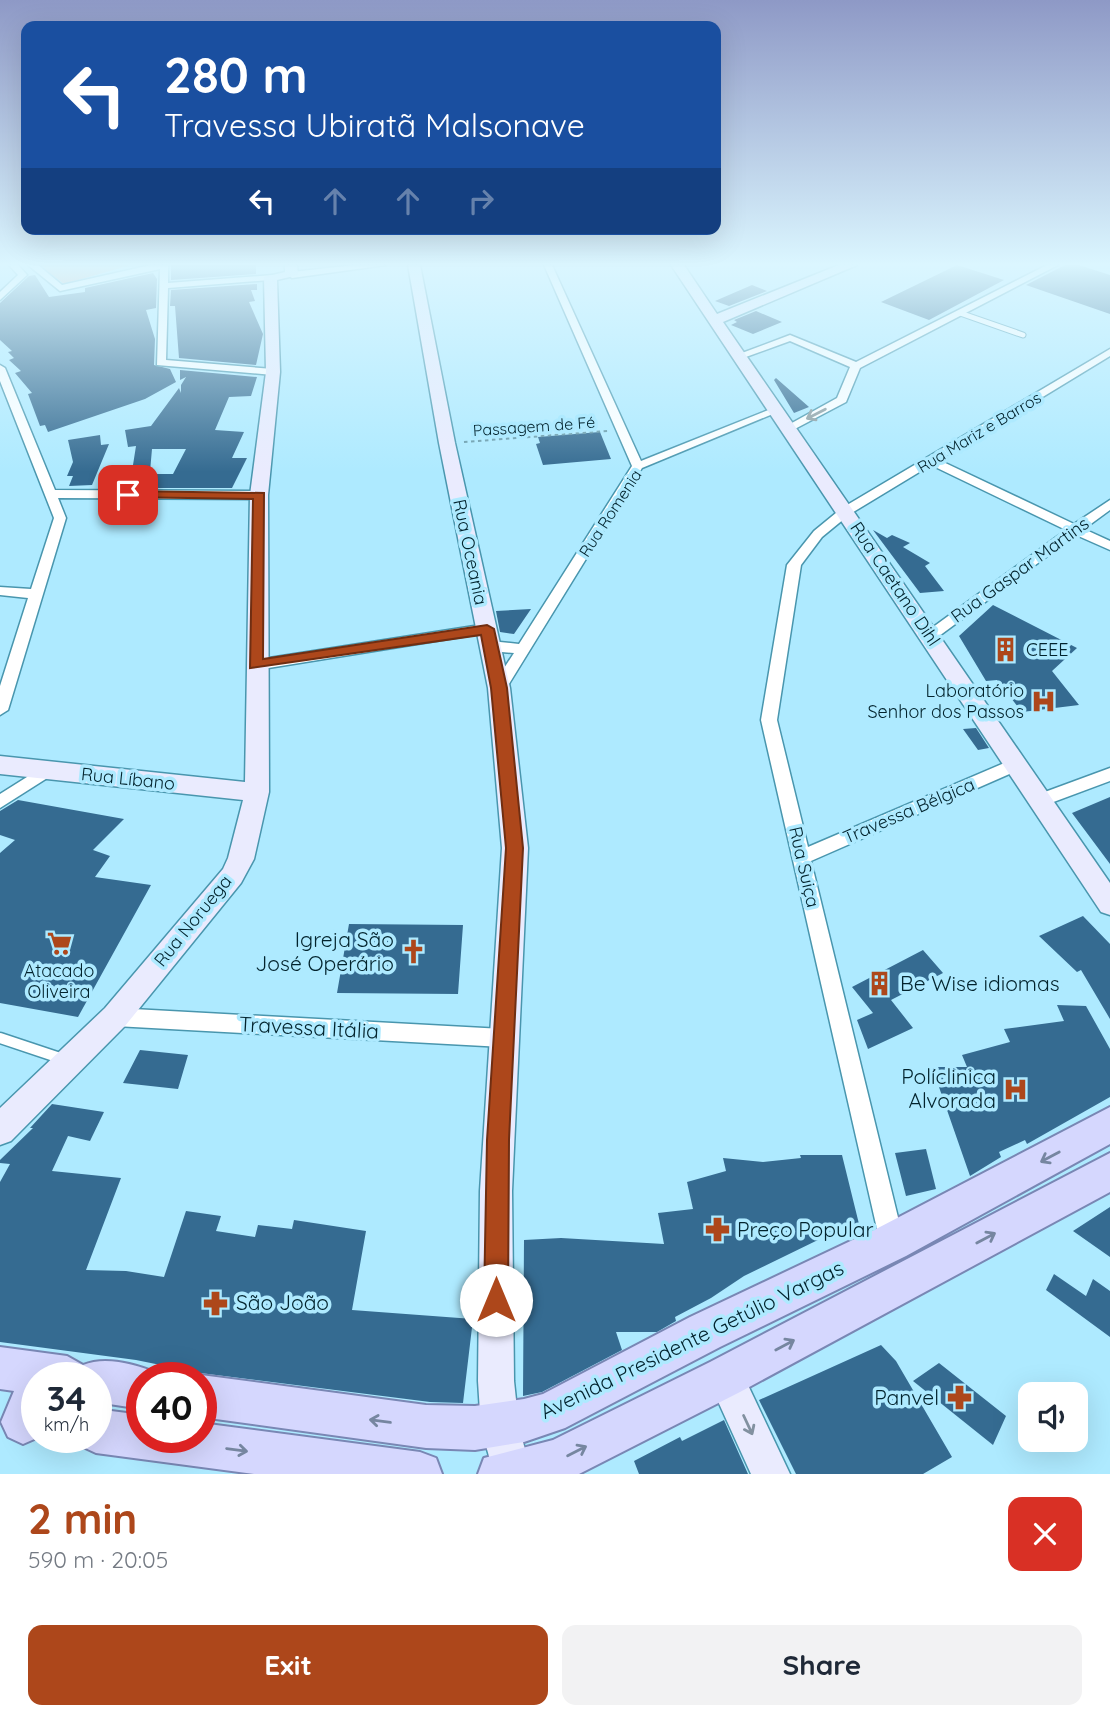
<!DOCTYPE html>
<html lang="en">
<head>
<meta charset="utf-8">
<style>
  body { margin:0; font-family:Quicksand,sans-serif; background:#f2f2f3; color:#1f2937; height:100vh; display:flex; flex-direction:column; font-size:26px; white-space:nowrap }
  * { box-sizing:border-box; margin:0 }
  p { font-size:23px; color:#747a83 }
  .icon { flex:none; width:38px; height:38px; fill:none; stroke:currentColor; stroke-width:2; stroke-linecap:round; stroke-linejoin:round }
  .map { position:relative; height:1474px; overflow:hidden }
  .panel { display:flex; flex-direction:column; background:#fff; flex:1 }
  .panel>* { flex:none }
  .banner { position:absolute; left:21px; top:21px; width:700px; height:214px; border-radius:14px; box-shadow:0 7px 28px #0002; background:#1a4fa0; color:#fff; overflow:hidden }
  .buttons { position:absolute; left:1018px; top:1382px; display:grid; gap:14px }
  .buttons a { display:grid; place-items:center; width:70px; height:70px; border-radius:14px; background:#fff; box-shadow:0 7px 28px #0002; font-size:35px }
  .speed { position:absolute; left:21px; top:1362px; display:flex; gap:14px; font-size:35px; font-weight:700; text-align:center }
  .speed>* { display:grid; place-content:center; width:91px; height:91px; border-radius:50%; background:#fff; box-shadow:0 7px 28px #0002; line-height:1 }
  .speed small { font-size:18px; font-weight:400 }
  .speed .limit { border:10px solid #d22; background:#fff; color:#111 }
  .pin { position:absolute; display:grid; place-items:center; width:60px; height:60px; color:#fff; margin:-30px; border-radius:14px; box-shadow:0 4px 10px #0006 }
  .me { position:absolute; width:77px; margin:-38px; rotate:0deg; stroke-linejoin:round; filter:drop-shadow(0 0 5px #0008) }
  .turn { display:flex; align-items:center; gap:24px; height:147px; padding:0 28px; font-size:32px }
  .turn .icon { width:91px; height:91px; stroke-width:2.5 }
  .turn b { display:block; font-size:49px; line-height:60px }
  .lanes { display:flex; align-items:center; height:66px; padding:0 28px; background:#0003; justify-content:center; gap:35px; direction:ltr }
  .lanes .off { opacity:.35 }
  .round { display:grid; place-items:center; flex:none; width:74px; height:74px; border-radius:14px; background:#f2f2f3 }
  .headline { display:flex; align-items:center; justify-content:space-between; height:119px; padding:0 28px }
  h1 { font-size:42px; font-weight:800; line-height:52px; color:#ad471b }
  .action { display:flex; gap:14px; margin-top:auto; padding:14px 28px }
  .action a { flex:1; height:80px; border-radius:14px; background:#ad471b; color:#fff; font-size:28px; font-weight:800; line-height:80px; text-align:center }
  .action a+a { background:#f2f2f3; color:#1f2937 }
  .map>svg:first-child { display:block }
</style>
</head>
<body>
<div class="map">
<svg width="1110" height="1474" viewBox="0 0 1110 1474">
  <rect width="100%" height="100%" fill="#aeeaff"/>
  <path fill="#dda793" d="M39,265h92l-67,19z"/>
  <path fill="#356b91" d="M171,265h85v9l-85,6z
    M957,265l47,15 -75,40 -48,-18z
    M1065,265h14l31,10v39l-84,-29z
    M153,273l4,6 -1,29 -10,2 9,29 -1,26 16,4 6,13 -31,17 -97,33 -3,-7 -5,1 -12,-32 4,-1 -17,-20 6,-2 -12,-11 5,-2 -6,-6 4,-1 -12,-11v-37l29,-27 6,-1 14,22 36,-5v-4z
    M257,284v6h-6l4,11 -6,1 14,32 -7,31 -77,-7 -4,-52h-5l1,-16z
    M752,285l15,6 -38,15 -14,-5z
    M756,311l26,11 -29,12 -22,-9 6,-3 -3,-2z
    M180,370l77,7 -6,19 -22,1 -14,33 29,2 -12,26h15l-15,30h-78l2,-14h17l13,-25h-34l-3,34 -19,1 6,-38 -8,1 -3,-17 26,-4 28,-38 2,5v-8l5,-8 -6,3z
    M776,378l33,29 -15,6 -20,-33z
    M600,432l11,27 -68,6 -7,-21 4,-1 -2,-6z
    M100,435l1,10 8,-1 -17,41 -23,1 4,-10h-6l6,-14 -5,-22z
    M873,530l14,8 5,-3 18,8 -7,4 27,16 -5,3 19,25 -24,2z
    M993,605l84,43 -25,23 27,34 -57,7 -25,-32 -11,1 -27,-45z
    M531,609l-17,25 -14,-2 -4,-21z
    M976,728l13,20 -11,2 -15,-21z
    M1110,797v67l-38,-51z
    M18,800l106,19 -31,31 17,6 -15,21 56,8 -73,132 -78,-14v-150l15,-13 -15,-5v-24z
    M1083,916l27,28v75l-29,-49 -4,2 -38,-36z
    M349,924l114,1 -5,69 -121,-1z
    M923,950l20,23 -52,27 22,28 -45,21 -11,-29 16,-7 -21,-26z
    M1057,1005l29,1 24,43v48l-83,47 -2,-4 -26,12 2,5 -31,19 -38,-109h35l-5,-12 48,-13 -6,-13 60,-8z
    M140,1050l48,5 -10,34 -55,-6z
    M52,1104l52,8 -14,29 -22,-5 -16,35 69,7 -35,92 40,1 38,6 22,-66 35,5 -5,15 39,6 3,-12 34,4 2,-9 72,11 -14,79 121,9 -10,84 -33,-1 -230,-29 -64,-13 -136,-18v-160l10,-18 -10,-1v-3l33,-32h-3z
    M926,1149l10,40 -30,7 -11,-43z
    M800,1155h42l17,69 -37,14 -78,38 -33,22 -36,19 1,4 -19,11h-41l6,18 -80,42 -19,4 1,-156 37,-2 103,6 -6,-31 35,-4 -6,-27 39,-11 -3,-13 40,4 38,-4z
    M1110,1207v50l-37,-26z
    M1054,1274l32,22 7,-17 17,12v46l-64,-47z
    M881,1345l15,16 56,96 -29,17h-127l-37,-74z
    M939,1363l67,53 -13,29 -80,-64z
    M724,1420l24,54h-109l-5,-13 46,-24 2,4z"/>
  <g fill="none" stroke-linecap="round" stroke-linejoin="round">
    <defs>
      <path id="lane-far1" d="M960,313l63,22"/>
      <path id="lane" d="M0,1038l63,21"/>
      <path id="street" d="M9,265h9l9,10 -27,25v-8l18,-17z
        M28,265h10l24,20 89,-20h17v18l105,-8 1,2 -4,3 -102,8 -2,72 107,9 5,3 -5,3 -116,-10 3,-96 -100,22z
        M355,265h31l-94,13 -4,-3 4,-3z
        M544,265h8l89,196 130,-52 9,2 -138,57 -138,224 -5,1 -8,-5 23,-35 -24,-2 -7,-5 7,-5 29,3 113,-178z
        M1047,265h11l-198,103 -14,34 -55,29 -10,-2 56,-31 13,-31 -60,-26 -47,17 -9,-2 56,-21 66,27z
        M1110,349v7l-171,104 135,64 36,-24v10l-26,19 26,12v9l-34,-15 -141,104h-10l-2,-3 2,-3 141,-103 -135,-65 -81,49 -28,23 -21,28 -24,155 31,127 201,-86h12l2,4 -2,4 -210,92 93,381 -4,8 -8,4 -8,-4 -4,-8 -119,-522 26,-155 27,-34 28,-23z
        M0,365l5,3 50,122 204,1 6,4 -6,4 -201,-1 8,20 -58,192 -8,5v-29l28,-88 -28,-3v-8l31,2 23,-71 -54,-137z
        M487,624l7,5 -2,3 -236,38 -7,-5 7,-5z
        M46,765l6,2 2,4 -2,4 -52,33v-14z
        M1110,768v13l-70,26 -6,-1 -2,-5 2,-5z
        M115,1008l388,21 7,2 3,7 -3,7 -7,2 -388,-21 -7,-3 -3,-6 3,-6z"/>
      <path id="secondary" d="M285,265h12l1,10 -21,5 3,92 -12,123 1,297 -15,67 -13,24 -116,143 -114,115 -11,4v-37l105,-100 118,-139 5,-11 15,-58 -243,-26v-18l245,26 5,-287 16,-123 -2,-95 21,-5z
        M408,265h12l35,178 55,245 18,160 -16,343 2,190 5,47 13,46h-38l-13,-46 -3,-47 2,-190 22,-343 -14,-160 -49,-245z
        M671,265h13l33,49 122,-49h18l-134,57 387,561v32l-9,-3z
        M725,1359l13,5 52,110h-39l-44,-97 5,-13z"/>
      <path id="primary" d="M1110,1107v37l-204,112 -186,91 -155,81 -41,14 -49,8 -49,-2 -225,-31v-40h-6l6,-2 225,30 49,1 49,-7 19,-5 147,-77 188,-89z
        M1110,1153v39l-370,200 -161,82h-101l6,-16 69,-18 157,-78z
        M0,1347l67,9 16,9c22,-9 52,-1 74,8l2,4h-17v32l-46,-7v-25h-59l2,60 -16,7 -15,-7 -7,-15 13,-31 -14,-2z
        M96,1409l46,6v22h59v-14l219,29 16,6 6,16h-188l-158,-21 -15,-7 -4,-9h19z"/>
    </defs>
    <use href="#lane-far1" stroke="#4996ae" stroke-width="7"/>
    <use href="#lane" stroke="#4996ae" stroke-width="13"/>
    <use href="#street" stroke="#4996ae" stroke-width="3"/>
    <use href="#secondary" stroke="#4996ae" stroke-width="3"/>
    <use href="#primary" stroke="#7987b4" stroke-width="4"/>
    <path stroke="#699bab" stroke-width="2" stroke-dasharray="3.5 3.5" stroke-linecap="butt" d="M464,442l144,-11"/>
    <use href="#lane-far1" stroke="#fff" stroke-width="5"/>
    <use href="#lane" stroke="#fff" stroke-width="10"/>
    <use href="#street" fill="#fff" fill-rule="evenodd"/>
    <use href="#secondary" fill="#eaebfe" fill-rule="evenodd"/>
    <use href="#primary" fill="#d5d7fe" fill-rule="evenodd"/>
  </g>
  <defs><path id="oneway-shaft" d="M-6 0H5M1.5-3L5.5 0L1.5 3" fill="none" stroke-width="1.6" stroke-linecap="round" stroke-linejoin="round" transform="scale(1.75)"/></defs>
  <use stroke="#8d9ca0" href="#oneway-shaft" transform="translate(816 414) rotate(153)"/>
  <g stroke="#7686a0">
    <use href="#oneway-shaft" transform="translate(1050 1157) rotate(152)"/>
    <use href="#oneway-shaft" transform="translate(986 1238) rotate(-28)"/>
    <use href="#oneway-shaft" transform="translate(785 1345) rotate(-28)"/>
    <use href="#oneway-shaft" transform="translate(380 1421) rotate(-172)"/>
    <use href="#oneway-shaft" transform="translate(237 1450) rotate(8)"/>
    <use href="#oneway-shaft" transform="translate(577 1451) rotate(-27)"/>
  </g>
  <use stroke="#8291a0" href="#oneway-shaft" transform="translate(748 1425) rotate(65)"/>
  <linearGradient id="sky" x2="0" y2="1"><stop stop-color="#8e99c6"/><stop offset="0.56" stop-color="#dbf6ff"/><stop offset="1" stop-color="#dbf6ff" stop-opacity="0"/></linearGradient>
  <rect width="1110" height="472" fill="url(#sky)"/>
  <path fill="#ad471b" stroke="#702e12" stroke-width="2" d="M128,491l136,2 -1,166 224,-34 7,4 13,59 16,160 -14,292 -1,160 -3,9 -9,3 -9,-3 -3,-9 3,-160 19,-292 -15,-160 -10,-53 -231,33 3,-169 -130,-2v-5z"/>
  <defs>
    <symbol id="building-bare" viewBox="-9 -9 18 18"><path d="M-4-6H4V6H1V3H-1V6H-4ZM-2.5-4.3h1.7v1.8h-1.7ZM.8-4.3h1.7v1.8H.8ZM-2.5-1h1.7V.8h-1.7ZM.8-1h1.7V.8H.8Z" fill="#ad471b" stroke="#aeeaff" stroke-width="2.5" paint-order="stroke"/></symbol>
    <symbol id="hospital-bare" viewBox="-9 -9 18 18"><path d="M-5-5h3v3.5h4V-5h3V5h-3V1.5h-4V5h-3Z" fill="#ad471b" stroke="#aeeaff" stroke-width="2.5" paint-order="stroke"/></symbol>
    <symbol id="supermarket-bare" viewBox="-9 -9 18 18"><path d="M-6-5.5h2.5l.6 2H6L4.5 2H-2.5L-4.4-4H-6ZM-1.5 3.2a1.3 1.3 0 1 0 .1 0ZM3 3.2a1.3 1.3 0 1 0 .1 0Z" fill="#ad471b" stroke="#aeeaff" stroke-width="2.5" paint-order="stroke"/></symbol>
    <symbol id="church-bare" viewBox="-9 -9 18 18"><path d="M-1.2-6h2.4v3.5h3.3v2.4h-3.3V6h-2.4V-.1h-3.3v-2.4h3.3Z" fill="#ad471b" stroke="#aeeaff" stroke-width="2.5" paint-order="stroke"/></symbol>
    <symbol id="pharmacy-bare" viewBox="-9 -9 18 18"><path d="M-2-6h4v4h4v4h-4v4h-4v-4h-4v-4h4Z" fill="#ad471b" stroke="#aeeaff" stroke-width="2.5" paint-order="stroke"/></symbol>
  </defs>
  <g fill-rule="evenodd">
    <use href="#building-bare" x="988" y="632" width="35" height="35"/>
    <use href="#hospital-bare" x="1026" y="684" width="35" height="35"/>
    <use href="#supermarket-bare" x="42" y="926" width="35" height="35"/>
    <use href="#church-bare" x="396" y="934" width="35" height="35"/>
    <use href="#building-bare" x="862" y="966" width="35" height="35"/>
    <use href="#hospital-bare" x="998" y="1072" width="35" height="35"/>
    <use href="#pharmacy-bare" x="700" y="1212" width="35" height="35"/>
    <use href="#pharmacy-bare" x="198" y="1286" width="35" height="35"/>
    <use href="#pharmacy-bare" x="942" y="1380" width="35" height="35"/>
  </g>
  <g text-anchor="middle" stroke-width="7" stroke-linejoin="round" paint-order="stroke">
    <g font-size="16" fill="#02232d" stroke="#aeeaff">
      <text transform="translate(534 426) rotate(-4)" y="6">Passagem de Fé</text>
      <text transform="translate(979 432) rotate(-31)" y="6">Rua Mariz e Barros</text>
      <text transform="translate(610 513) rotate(-57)" y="6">Rua Romenia</text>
    </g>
    <g font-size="18" fill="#02232d" stroke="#aeeaff">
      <text transform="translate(470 552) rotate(78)" y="6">Rua Oceania</text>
      <text transform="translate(1020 570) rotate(-36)" y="6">Rua Gaspar Martins</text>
      <text transform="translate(895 584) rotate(56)" y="6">Rua Caetano Dihl</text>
      <text transform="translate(128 779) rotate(6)" y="6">Rua Líbano</text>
      <text transform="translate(909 811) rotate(-23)" y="6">Travessa Bélgica</text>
      <text transform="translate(804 867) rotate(77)" y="6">Rua Suiça</text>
      <text transform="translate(193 921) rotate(-51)" y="6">Rua Noruega</text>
    </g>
    <g font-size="18" fill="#02232d" stroke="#aeeaff" text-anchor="start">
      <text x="1026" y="656">CEEE</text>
      <text x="1024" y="697" text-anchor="end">Laboratório<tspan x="1024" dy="21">Senhor dos Passos</tspan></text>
      <text x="59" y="977" text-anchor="middle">Atacado<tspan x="59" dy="21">Oliveira</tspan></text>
    </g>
    <g font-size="21" fill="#02232d" stroke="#aeeaff" text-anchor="end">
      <text x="394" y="947">Igreja São<tspan x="394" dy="24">José Operário</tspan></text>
      <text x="900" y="991" text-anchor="start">Be Wise idiomas</text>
      <text x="996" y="1084">Políclinica<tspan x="996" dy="24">Alvorada</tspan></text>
      <text x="737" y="1237" text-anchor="start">Preço Popular</text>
      <text x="236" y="1310" text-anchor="start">São João</text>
      <text x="939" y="1405">Panvel</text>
    </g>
    <g font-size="21" fill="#02232d" stroke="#aeeaff">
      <text transform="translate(309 1028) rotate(3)" y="7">Travessa Itália</text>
      <text transform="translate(692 1340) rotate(-26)" y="7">Avenida Presidente Getúlio Vargas</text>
    </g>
  </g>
</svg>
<div class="buttons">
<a><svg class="icon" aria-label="sound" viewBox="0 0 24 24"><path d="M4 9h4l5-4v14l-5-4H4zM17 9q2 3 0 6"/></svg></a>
</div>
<div class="speed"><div>34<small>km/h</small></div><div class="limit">40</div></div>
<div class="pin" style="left:128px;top:495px;background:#d93025"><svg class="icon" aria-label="arrive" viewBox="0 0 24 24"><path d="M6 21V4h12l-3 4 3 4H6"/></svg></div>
<svg class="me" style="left:496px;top:1300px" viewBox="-20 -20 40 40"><circle r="19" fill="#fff"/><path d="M0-13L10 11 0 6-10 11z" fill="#ad471b"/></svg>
<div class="banner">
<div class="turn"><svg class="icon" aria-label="left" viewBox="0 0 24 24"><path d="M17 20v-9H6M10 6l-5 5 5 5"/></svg><div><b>280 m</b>Travessa Ubiratã Malsonave</div></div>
<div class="lanes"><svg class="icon" aria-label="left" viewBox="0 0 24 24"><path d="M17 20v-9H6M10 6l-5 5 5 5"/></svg><svg class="icon off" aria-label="ahead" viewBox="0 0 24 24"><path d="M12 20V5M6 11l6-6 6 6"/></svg><svg class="icon off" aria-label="ahead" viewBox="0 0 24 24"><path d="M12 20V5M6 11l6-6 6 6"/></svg><svg class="icon off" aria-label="right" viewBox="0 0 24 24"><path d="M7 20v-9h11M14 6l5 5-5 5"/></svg></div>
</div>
</div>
<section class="panel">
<div class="headline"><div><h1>2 min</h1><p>590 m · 20:05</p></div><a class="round" style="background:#d93025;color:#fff"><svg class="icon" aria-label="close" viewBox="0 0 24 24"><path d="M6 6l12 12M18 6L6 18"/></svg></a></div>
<div class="action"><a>Exit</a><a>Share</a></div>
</section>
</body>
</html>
